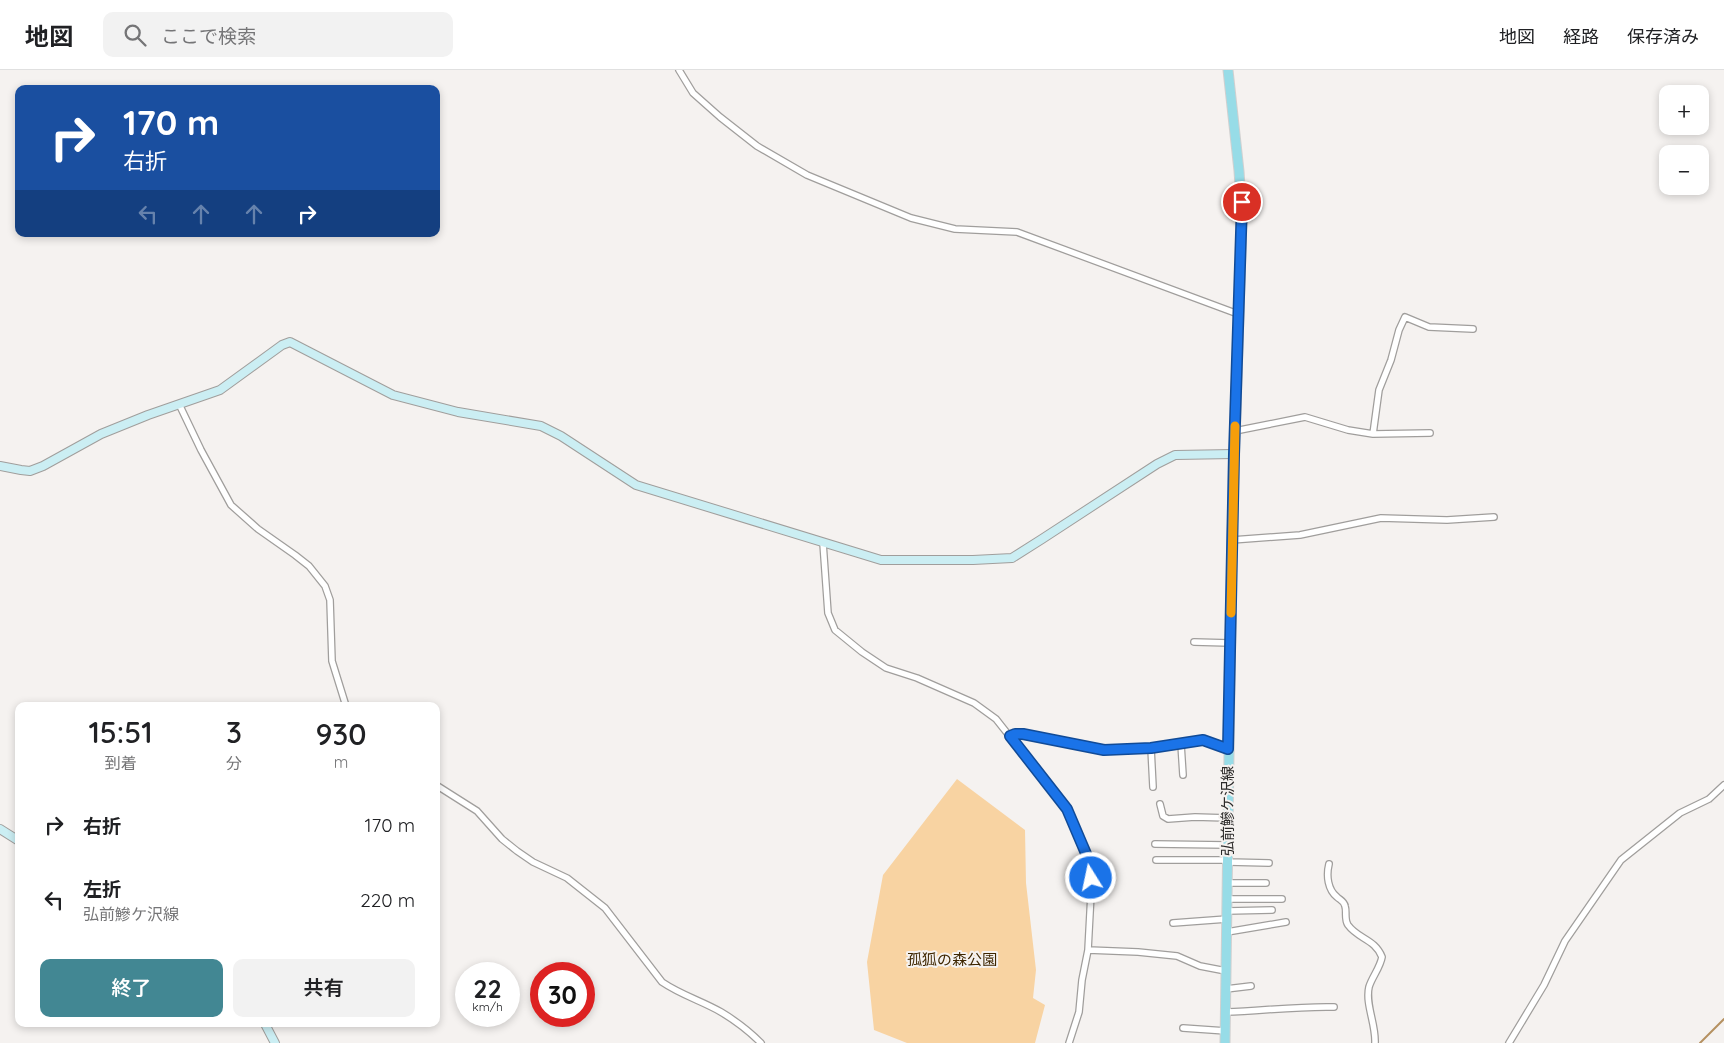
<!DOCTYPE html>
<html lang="ja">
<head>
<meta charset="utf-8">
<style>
  body { margin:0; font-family:Quicksand,"Noto Sans JP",sans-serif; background:#f2f2f2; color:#202124; height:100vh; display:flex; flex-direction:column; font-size:19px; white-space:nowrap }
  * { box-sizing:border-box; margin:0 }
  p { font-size:16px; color:#757577 }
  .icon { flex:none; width:28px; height:28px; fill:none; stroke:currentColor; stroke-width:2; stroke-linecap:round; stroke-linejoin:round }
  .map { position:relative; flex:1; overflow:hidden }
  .panel { position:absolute; left:15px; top:632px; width:425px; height:325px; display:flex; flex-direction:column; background:#fff; border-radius:10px; box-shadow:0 2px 8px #0003 }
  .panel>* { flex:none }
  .banner { position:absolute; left:15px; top:15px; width:425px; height:152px; border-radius:10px; box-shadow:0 2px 8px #0003; background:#1a4fa0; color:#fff; overflow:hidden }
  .fabs { position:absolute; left:1659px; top:15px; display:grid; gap:10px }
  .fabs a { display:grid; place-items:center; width:50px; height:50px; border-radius:10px; background:#fff; box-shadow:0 2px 8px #0003; font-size:25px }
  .speed { position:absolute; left:455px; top:892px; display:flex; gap:10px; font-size:25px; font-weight:700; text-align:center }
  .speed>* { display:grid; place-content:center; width:65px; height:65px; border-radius:50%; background:#fff; box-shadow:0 2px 8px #0003; line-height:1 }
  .speed small { font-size:12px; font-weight:400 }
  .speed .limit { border:8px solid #d22; background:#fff; color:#111 }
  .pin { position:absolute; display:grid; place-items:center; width:42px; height:42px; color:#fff; margin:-21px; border:2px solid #fff; border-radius:50%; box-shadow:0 1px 5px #0007 }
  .me { position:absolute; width:55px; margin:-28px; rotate:350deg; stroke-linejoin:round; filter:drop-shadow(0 0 4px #0008) }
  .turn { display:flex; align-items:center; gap:18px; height:105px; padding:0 25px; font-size:22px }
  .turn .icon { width:65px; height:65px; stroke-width:2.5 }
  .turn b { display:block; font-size:35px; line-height:42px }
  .lanes { display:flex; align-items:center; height:48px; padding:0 25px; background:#0003; justify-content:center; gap:25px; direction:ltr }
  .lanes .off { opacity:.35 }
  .eta { display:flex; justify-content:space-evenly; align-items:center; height:85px; text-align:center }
  .eta b { font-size:30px; font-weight:600; line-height:35px }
  .primary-button { display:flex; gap:10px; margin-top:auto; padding:10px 25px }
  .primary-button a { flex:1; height:58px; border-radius:10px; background:#428793; color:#fff; font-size:20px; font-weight:600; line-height:58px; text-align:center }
  .primary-button a+a { background:#f2f2f2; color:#202124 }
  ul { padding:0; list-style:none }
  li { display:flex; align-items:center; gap:15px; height:75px; padding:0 25px }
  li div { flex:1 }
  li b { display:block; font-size:19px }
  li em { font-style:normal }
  header { display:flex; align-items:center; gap:30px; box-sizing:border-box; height:70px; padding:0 25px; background:#fff; border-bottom:1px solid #e0e0e0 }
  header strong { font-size:24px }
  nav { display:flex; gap:28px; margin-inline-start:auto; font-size:18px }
  .search { width:350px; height:45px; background:#f2f2f2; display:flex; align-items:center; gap:12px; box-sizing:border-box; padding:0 18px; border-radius:10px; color:#757577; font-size:19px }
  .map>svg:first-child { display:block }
</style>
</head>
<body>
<header>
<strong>地図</strong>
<div class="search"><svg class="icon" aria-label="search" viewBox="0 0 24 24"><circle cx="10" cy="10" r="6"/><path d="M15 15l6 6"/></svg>ここで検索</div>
<nav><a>地図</a><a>経路</a><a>保存済み</a></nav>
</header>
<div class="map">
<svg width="1724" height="973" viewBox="0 0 1724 973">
  <rect width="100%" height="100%" fill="#f5f2f0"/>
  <path fill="#f8d3a2" d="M957,709l68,51 1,53 10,87 -3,28 12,7 -10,38h-128l-33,-13 -7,-68 16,-87z"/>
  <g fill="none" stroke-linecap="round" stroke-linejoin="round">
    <path stroke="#b59161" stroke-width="2" d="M1700,973l24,-24"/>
    <defs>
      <path id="street" d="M679,0l14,23 27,24 37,29 50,29 104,43 44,11 62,3 221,82
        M179,334l22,46 30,55 27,24 37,26 14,11 16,20 5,14 2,61 14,45
        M1235,361l70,-14 43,13 25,4 57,-1
        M1373,364l6,-44 12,-30 8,-30 6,-13 24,10 44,2
        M1232,470l68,-5 81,-17 66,2 47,-3
        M823,473l5,70 7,17 27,22 24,16 31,10 57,25 22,16 71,90 23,54 1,31 -3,56 -6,30 -3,32 -10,31
        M1194,572l36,1
        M1010,666l5,-2h8l81,16 47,-2 52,-8 25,9
        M1181,674l2,31
        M1151,678l2,39
        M436,715l41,26 25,28 15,12 16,11 34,16 38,30 57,74c19,13 40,19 59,30 15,9 28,19 40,31
        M1160,734l3,12 5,3 27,-2 33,1
        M1155,774l72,1
        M1156,790h72
        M1228,792l41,1
        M1329,794c-3,12 -1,26 8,33 3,3 7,4 8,9 2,6 -1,13 3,19 10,14 27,14 34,32 -2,11 -10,20 -13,30 -4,17 7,37 6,56
        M1228,813h38
        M1228,829h54
        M1227,841l45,-1
        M1173,853l54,-4
        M1227,862l59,-10
        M1088,880l50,2 39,4 23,10 26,5
        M1226,919l25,-3
        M1226,942c36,-1 71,-6 108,-5
        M1183,958l43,3
        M1509,973l35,-58 21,-44 56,-81 59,-47 29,-14 15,-14"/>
      <path id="secondary" d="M0,396l21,4 9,1 13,-5 58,-32 47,-19 72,-25 62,-45 8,-3 103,53 65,17 83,14 20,10 75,49 245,75h92l39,-2 30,-19 115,-75 18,-9 59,-1
        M0,759l19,12
        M265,954l10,19"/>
      <path id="primary" d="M1225,973l7,-503 10,-323 -3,-46 -11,-101"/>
    </defs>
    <use href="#street" stroke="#a09e9c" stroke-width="8"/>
    <use href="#secondary" stroke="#a09e9c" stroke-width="10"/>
    <use href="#primary" stroke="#d0d0d0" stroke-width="11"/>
    <use href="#street" stroke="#fff" stroke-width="5.5"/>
    <use href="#secondary" stroke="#cbeef3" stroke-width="8"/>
    <use href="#primary" stroke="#97dce7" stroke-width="9"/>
  </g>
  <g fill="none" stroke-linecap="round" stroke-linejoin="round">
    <defs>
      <path id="route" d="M1091,808l-1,-15 -23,-54 -57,-73 5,-2h8l81,16 47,-2 52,-8 25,9 6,-295 8,-252"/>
    </defs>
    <use href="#route" stroke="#114b97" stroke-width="12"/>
    <use href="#route" stroke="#1a73e8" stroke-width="9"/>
    <path stroke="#f59e0b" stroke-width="9" d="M1231,543l4,-187"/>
  </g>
  <g text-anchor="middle" stroke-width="4" stroke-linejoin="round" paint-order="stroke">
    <g font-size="15" fill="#2b2a29" stroke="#f5f2f0">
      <text transform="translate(1228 741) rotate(-90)" y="5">弘前鰺ケ沢線</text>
    </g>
    <g font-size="15" fill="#3e2600" stroke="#f5f2f0">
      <text x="952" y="895">孤狐の森公園</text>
    </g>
  </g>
</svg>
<div class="fabs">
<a>+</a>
<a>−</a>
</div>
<div class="speed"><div>22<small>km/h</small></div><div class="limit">30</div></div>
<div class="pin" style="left:1242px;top:132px;background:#d93025"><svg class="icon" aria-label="arrive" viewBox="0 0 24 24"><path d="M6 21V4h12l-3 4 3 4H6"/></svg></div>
<svg class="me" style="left:1091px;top:808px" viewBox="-20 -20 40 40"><circle r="17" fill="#1a73e8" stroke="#fff" stroke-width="3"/><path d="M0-11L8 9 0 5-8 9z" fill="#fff"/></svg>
<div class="banner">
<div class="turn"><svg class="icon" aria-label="right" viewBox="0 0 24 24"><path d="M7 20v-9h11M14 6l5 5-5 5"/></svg><div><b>170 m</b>右折</div></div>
<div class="lanes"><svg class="icon off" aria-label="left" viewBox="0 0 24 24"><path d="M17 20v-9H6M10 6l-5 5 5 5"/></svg><svg class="icon off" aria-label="ahead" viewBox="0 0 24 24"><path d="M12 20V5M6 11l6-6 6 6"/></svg><svg class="icon off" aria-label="ahead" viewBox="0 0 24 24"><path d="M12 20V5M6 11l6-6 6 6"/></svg><svg class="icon" aria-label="right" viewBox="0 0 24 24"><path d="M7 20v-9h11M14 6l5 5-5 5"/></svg></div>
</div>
<section class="panel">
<div class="eta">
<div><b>15:51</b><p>到着</p></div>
<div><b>3</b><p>分</p></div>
<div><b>930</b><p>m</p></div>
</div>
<ul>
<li><svg class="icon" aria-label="right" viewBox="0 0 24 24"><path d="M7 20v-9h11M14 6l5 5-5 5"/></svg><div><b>右折</b></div><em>170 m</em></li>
<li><svg class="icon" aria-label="left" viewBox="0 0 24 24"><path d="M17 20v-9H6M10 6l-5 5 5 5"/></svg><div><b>左折</b><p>弘前鰺ケ沢線</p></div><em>220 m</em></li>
</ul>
<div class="primary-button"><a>終了</a><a>共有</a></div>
</section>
</div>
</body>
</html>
